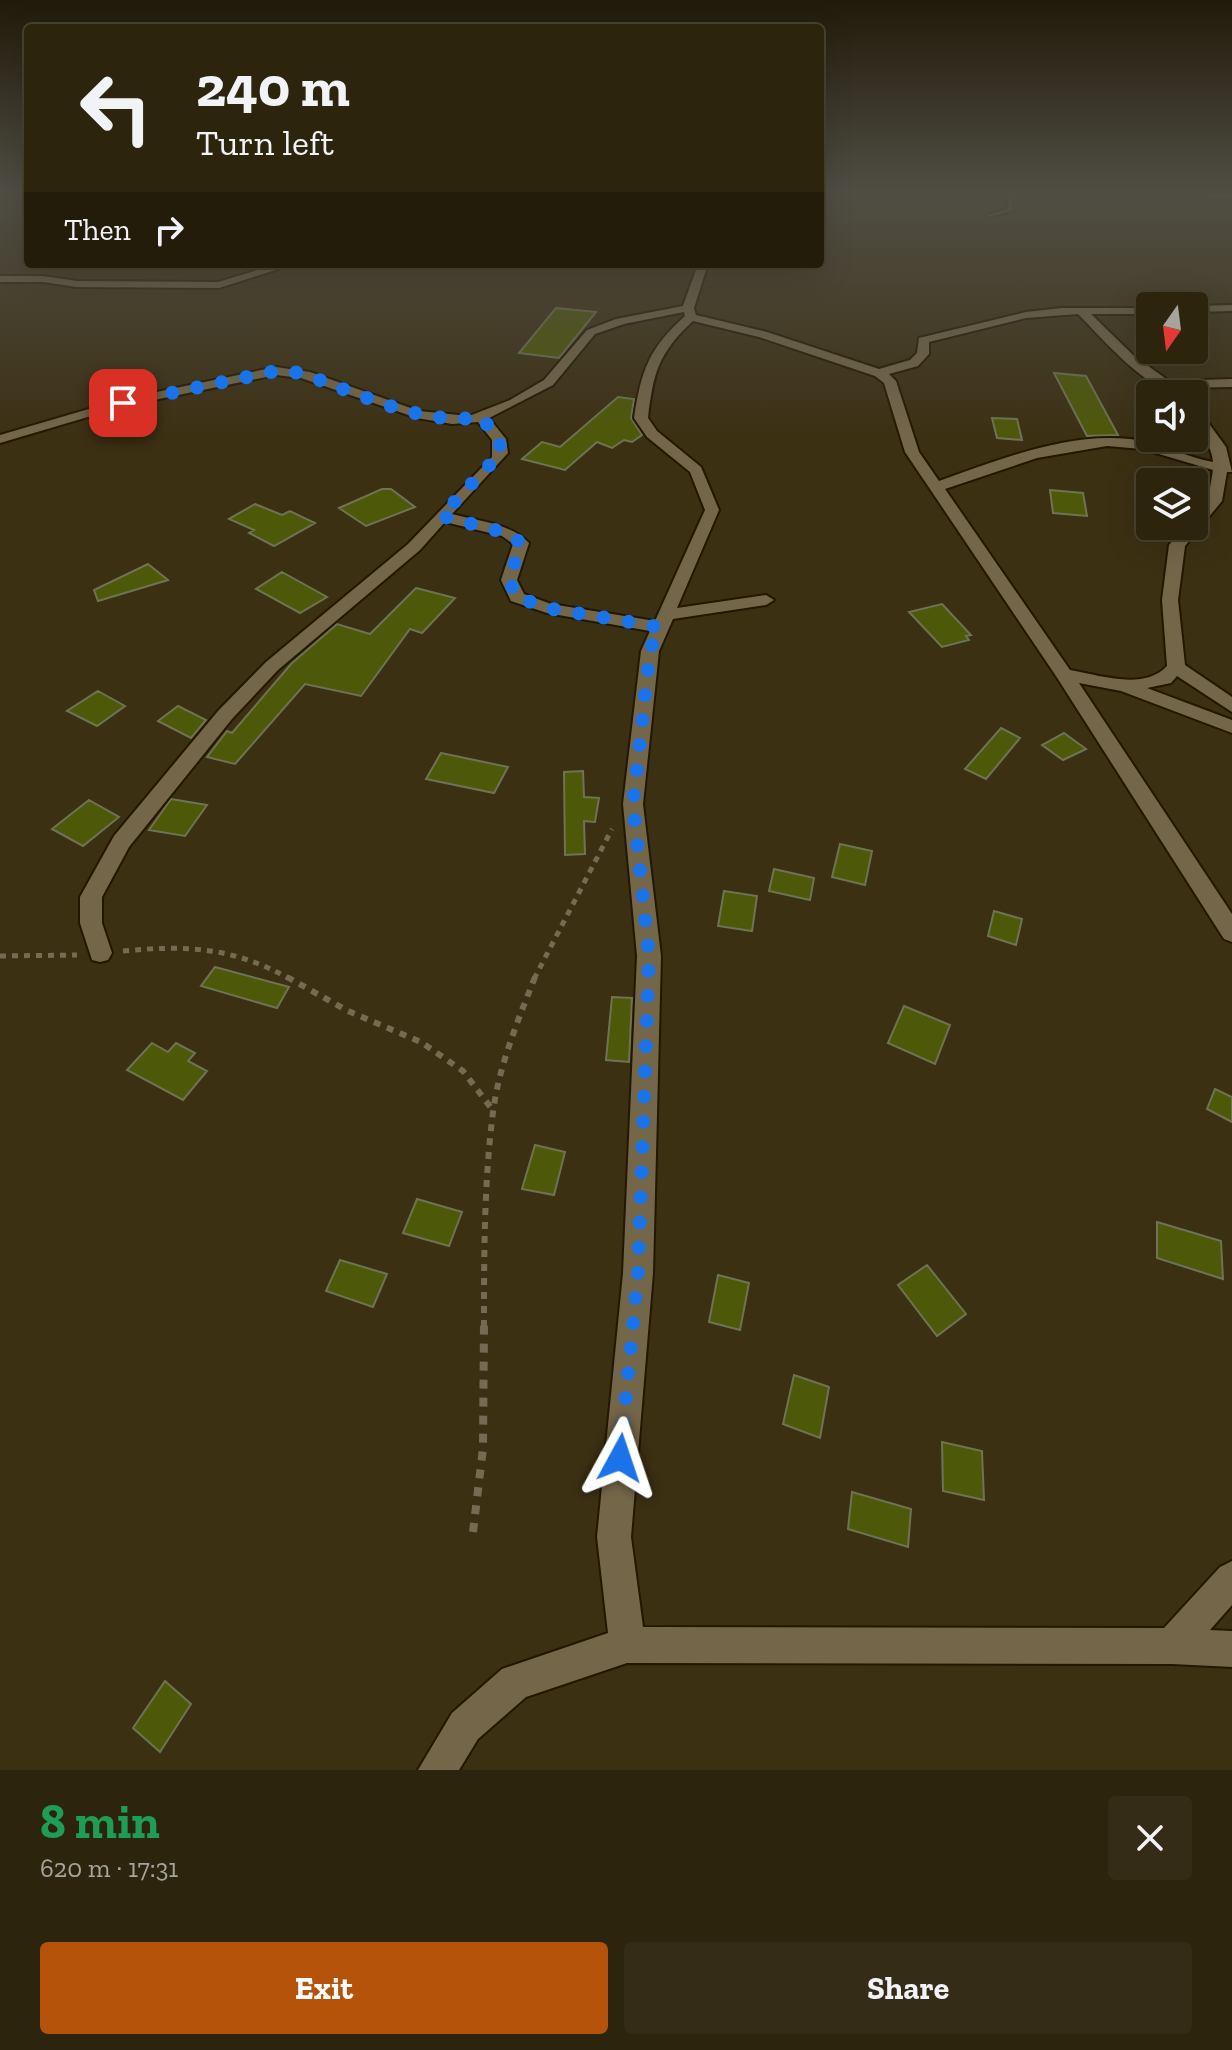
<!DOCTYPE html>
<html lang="en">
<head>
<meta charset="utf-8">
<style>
  body { margin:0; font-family:"Zilla Slab",serif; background:#352c17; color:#f1f3f6; height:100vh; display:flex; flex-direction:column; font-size:30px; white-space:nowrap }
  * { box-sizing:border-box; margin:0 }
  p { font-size:26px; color:#a7a49e }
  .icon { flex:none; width:44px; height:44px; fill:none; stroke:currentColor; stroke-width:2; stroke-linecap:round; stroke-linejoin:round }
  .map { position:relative; height:1770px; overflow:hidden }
  .details { display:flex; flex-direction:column; background:#2d240e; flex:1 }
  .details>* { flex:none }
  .top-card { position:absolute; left:24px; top:24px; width:800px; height:244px; border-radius:8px; box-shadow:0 8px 32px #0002,0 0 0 2px #48412e; background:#2d240e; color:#f1f3f6; overflow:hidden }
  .needle { width:52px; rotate:194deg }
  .controls { position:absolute; left:1136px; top:292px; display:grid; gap:16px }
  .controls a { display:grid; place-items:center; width:72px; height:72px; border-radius:8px; background:#2d240e; box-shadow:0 8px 32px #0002,0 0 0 2px #48412e; font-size:40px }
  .pin { position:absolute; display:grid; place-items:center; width:68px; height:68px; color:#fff; margin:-34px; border-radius:16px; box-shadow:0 4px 12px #0006 }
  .me { position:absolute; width:88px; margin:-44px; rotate:5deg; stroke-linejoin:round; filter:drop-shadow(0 0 6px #0008) }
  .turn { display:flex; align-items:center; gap:28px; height:168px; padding:0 40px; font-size:36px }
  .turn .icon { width:104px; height:104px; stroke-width:2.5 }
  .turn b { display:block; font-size:56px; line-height:68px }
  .then { display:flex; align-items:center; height:76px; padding:0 40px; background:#0003; gap:16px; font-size:30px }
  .round { display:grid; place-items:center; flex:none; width:84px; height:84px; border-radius:8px; background:#352c17 }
  .headline { display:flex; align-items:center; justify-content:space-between; height:136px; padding:0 40px }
  h1 { font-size:48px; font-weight:700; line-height:60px; color:#1e9e55 }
  .action { display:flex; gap:16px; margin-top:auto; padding:16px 40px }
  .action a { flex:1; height:92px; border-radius:8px; background:#b45309; color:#fff; font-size:32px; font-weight:700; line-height:92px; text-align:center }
  .action a+a { background:#352c17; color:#f1f3f6 }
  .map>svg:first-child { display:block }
</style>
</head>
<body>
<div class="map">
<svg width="1232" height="1770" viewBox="0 0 1232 1770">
  <rect width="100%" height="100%" fill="#3c3013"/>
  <path fill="#4e5809" stroke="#6d7354" stroke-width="2" d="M556,308l40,4 -37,46 -40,-5z
    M1054,373l32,3 32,59 -31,1z
    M618,397l16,2 -3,19 11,17 -10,7 -8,-2 -12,8 -15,-6 -32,28 -43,-11 20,-17 18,5z
    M992,418l25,1 5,21 -25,-2z
    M382,489h9l24,18 -49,19 -27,-18z
    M1050,490l33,3 4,23 -34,-3z
    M255,504l27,11 8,-4 25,12 -41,23 -25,-13 5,-3 -25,-11z
    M148,564l20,16 -70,21 -4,-11z
    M282,572l45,25 -27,16 -44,-24z
    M416,588l39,10 -33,35 -12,-4 -49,67 -56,-12 -70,80 -28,-7 20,-26 5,2 59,-69 46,-40 33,10z
    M942,604l29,31 -5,1 3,4 -27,7 -33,-35z
    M98,691l27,15 -28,20 -30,-15z
    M178,706l28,14 -15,18 -33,-17z
    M1001,728l19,10 -34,41 -21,-10z
    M1064,733l22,16 -23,11 -21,-15z
    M441,753l67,14 -14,26 -68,-14z
    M583,771l1,26 15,1 -4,24 -11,-1 1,33 -20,1 -1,-83z
    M171,799l36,6 -22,31 -36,-6z
    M89,800l30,17 -36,29 -31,-17z
    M840,844l32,7 -7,34 -33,-8z
    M774,869l40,9 -4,22 -41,-9z
    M724,891l33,5 -5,35 -34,-5z
    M994,911l28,8 -6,26 -28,-9z
    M215,967l74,20 -12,21 -76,-22z
    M612,997l20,1 -3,64 -23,-2z
    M904,1006l46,19 -15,39 -47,-21z
    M152,1043l16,9 8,-9 19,10 -7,8 19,10 -24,29 -56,-30z
    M1215,1089l17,8v25l-25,-13z
    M535,1145l30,7 -11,43 -32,-6z
    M417,1199l45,13 -13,34 -46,-13z
    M1157,1222l64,19 2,38 -66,-21z
    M340,1260l47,14 -14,33 -47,-16z
    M927,1265l39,49 -29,22 -39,-51z
    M718,1275l31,8 -9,47 -31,-8z
    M794,1375l35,12 -9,51 -37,-14z
    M942,1442l40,9 2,49 -41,-9z
    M852,1492l59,17 -3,38 -60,-18z
    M165,1681l26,23 -31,48 -27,-24z"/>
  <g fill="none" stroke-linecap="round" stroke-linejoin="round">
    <defs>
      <path id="service" d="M1009,191h4l-1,20 -24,6v-2l20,-6z"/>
      <path id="minor" d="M1079,191l153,1v6l-149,-4z
        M278,264h16l-75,24 -142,-1 -34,-5h-43v-6h43l34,5 141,1z
        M698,264h10l-14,44 2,7 71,17 112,37 31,-9 7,-7 2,-15 107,-26 36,-4h88v6h-59l42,41 36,26 63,-2v8l-53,1 5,6c-35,0 -81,-55 -106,-80l-52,4 -97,24v12l-11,12 -29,8 7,7 23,71 20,29c60,-21 127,-49 191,-42 29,3 55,18 83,23 -2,-23 -19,-31 -19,-53l5,1 27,37 6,25h-5l-5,29 -37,45 -7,54 7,65 47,32v15l-55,-36 -6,7 -24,5 85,32v13l-111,-42 -42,-8 153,231v28l-8,-3 -168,-263 -151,-224 -21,-69 -9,-7 -116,-39 -66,-16c-34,31 -40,52 -45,97l9,13 44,36 18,43 -42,98 89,-13 8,5 -8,5 -93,14 -14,32 -16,153 18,152 -8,317 -22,264 12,90 521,1 56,-61 12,-6v44l-22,25 22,1v36l-60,-3 -545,-1 -101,34 -48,42 -19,31h-41l34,-57 50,-44 106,-36 -11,-96 26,-264 14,-317 -14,-152 18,-153 9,-20 -103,-18 -36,-12 -10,-21 12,-36 -11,-8 -57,-14 -25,28 -142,120 -46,49 -103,128 -27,50v26l10,30 -4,7 -8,2 -8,-2 -12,-37v-26l34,-61 104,-125 48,-49 142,-118 84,-87v-17l-14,-18 -26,2 -35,-6 -116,-40 -25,-3 -151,31 -125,37v-8l123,-36 153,-32 34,5 109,39 50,5 41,-16 34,-20 43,-50 29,-11 67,-13zM684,312l1,4c-36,32 -44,55 -51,102l13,19 43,35 15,38 -50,111 -104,-17 -27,-10 -7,-14 12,-37c-19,-20 -51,-22 -77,-29l56,-61 -2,-14 -17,-21 64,-33 42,-51 29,-10zM1107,446l35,3 71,21 -5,30 -14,15v11h-9l-16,19 -7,55 5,66c-23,25 -68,9 -97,4l-125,-181 92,-31z
        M1232,305v6l-38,1 -1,-6z"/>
    </defs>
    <use href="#service" stroke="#231700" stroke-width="4"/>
    <use href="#minor" stroke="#231700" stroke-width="4"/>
    <path stroke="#766b52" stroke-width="5" stroke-dasharray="6 6" stroke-linecap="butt" d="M123,951c64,-6 110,-4 167,28
      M0,956l77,-1
      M534,979l78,-150"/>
    <path stroke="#766b52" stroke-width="6" stroke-dasharray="7 7" stroke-linecap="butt" d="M287,977l61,34 73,31 42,29 29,38
      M484,1327c0,-71 0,-145 9,-215 6,-46 25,-92 42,-135"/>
    <path stroke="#766b52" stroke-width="8" stroke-dasharray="9 9" stroke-linecap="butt" d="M473,1532l10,-84 1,-123"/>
    <use href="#service" fill="#746649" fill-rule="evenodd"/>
    <use href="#minor" fill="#746649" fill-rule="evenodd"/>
  </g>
  <linearGradient id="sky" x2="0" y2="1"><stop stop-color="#211a0a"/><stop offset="0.44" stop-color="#504e44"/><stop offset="1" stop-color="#504e44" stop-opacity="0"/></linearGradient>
  <rect width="1232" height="439" fill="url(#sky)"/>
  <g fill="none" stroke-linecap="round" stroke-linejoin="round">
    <path stroke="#1a73e8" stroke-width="14" stroke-dasharray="0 25.2" d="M123,403l153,-32c24,-1 37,7 59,15 45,17 98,39 146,31l18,22 2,14 -60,63 66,17 14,10 -12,37 8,17 30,11 112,19 -9,24 -17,153 16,152 -11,317 -18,185"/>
  </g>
</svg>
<div class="controls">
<a><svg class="needle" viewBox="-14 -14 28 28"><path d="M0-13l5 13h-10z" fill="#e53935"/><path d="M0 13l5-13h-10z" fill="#a7a49e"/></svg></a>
<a><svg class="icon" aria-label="sound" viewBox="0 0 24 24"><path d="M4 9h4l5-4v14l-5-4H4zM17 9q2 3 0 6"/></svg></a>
<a><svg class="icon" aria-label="layers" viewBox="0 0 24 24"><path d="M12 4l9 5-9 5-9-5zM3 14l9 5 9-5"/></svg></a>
</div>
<div class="pin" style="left:123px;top:403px;background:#d93025"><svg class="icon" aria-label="arrive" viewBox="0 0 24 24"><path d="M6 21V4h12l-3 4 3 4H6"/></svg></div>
<svg class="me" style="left:620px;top:1458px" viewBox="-20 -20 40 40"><path d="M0-17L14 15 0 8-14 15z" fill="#1a73e8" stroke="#fff" stroke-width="4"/></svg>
<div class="top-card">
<div class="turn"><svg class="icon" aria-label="left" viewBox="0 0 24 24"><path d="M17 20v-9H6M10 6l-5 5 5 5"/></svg><div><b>240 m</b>Turn left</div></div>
<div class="then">Then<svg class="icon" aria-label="right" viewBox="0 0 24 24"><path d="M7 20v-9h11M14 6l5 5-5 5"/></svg></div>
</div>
</div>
<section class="details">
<div class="headline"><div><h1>8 min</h1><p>620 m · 17:31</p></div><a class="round"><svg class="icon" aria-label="close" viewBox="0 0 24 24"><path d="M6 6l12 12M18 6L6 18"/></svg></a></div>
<div class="action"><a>Exit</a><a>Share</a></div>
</section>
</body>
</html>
